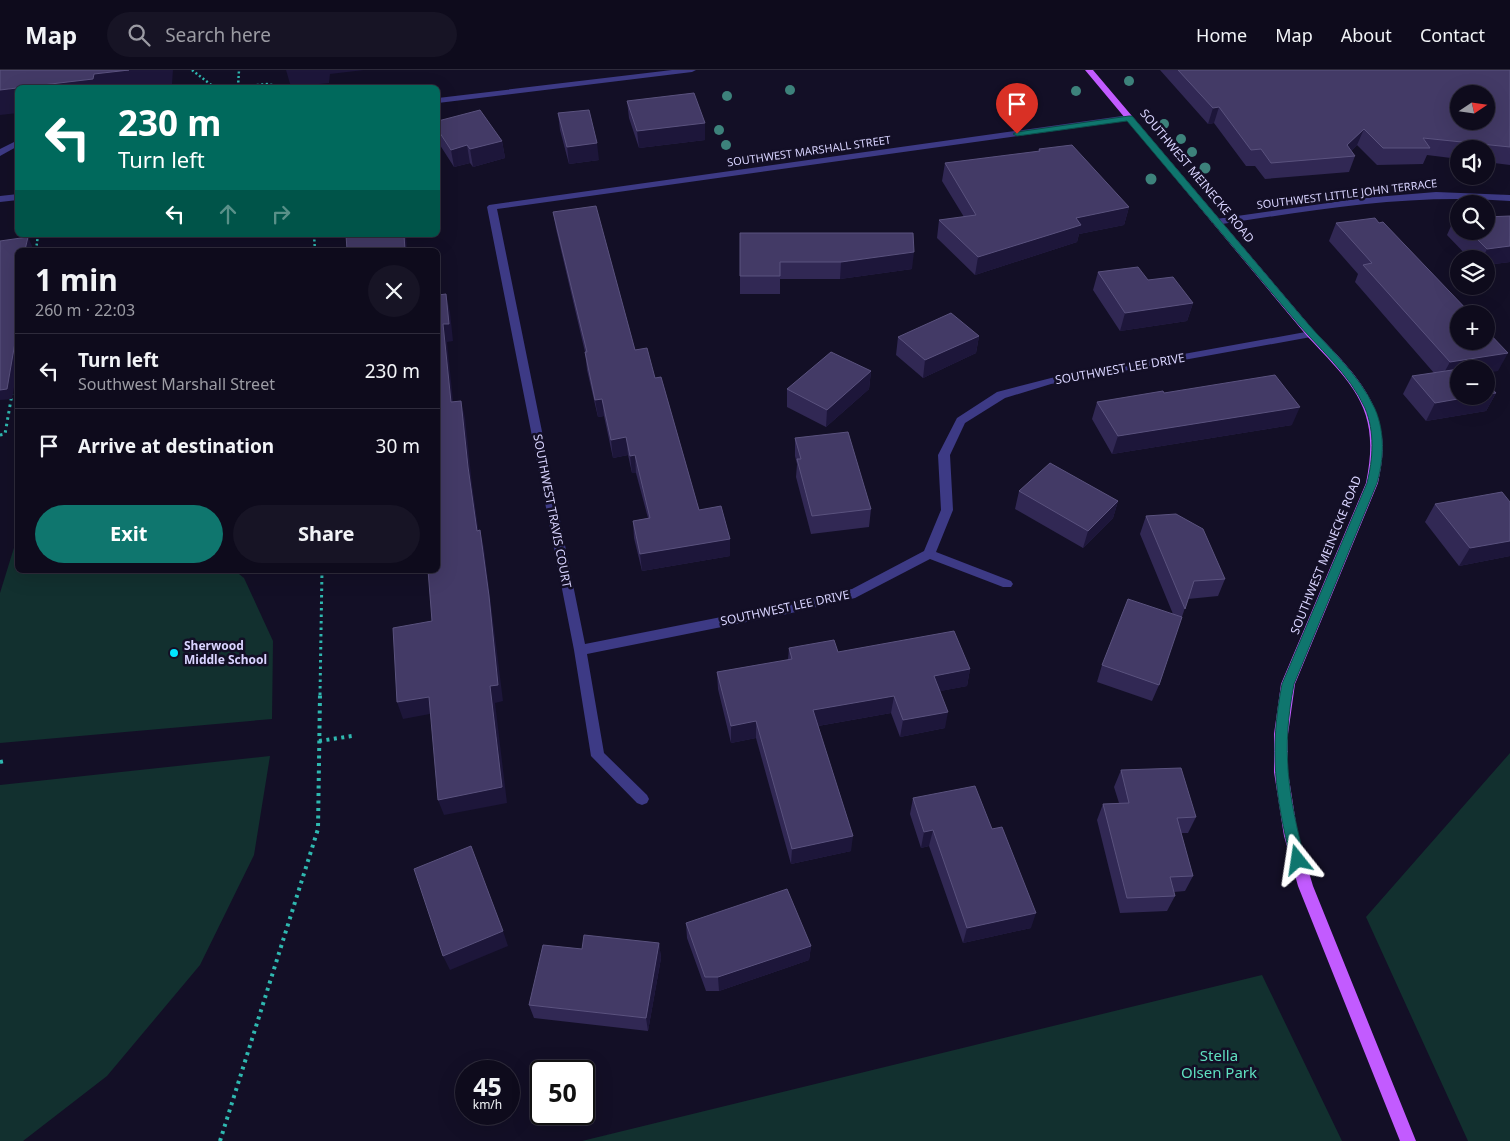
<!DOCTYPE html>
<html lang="en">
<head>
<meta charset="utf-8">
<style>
  body { margin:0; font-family:"Noto Sans",sans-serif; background:#171425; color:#f1f3f6; height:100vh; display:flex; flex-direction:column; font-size:19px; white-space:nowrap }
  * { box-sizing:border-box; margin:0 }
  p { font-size:16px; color:#9b9ba3 }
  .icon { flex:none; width:28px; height:28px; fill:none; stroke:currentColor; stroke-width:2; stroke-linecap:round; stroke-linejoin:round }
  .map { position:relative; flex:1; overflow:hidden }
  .drawer { position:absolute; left:15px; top:178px; width:425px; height:325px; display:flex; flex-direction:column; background:#0e0b1c; border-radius:8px; box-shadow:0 5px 20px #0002,0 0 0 1px #2e2b3b }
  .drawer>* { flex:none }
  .hud { position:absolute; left:15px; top:15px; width:425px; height:152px; border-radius:8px; box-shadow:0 5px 20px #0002,0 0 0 1px #2e2b3b; background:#00695c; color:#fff; overflow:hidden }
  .needle { width:32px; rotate:77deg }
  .tools { position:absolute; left:1450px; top:15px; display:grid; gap:10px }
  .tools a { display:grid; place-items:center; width:45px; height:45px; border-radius:50%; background:#0e0b1c; box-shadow:0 5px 20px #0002,0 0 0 1px #2e2b3b; font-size:25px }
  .speed { position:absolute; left:455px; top:990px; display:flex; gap:10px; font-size:25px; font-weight:700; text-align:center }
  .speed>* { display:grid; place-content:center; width:65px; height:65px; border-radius:50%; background:#0e0b1c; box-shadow:0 5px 20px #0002,0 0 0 1px #2e2b3b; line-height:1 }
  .speed small { font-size:12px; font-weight:400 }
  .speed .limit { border:2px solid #111; border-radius:8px; background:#fff; color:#111 }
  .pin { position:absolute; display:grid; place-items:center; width:42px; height:42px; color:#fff; margin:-51px -21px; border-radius:50% 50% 50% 0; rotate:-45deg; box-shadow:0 0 5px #0007 }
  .pin .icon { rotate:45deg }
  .me { position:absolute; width:55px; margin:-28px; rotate:345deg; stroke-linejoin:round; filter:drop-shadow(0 0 4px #0008) }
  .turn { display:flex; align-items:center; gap:18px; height:105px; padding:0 20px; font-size:22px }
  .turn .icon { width:65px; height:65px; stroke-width:2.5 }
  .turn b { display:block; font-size:35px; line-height:42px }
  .lanes { display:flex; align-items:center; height:48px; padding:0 20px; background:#0003; justify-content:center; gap:25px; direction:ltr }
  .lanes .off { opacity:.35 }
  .round { display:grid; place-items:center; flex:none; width:52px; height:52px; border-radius:26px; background:#171425 }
  .overview { display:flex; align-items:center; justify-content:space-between; height:85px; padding:0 20px }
  h1 { font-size:30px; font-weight:700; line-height:38px }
  .action { display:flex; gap:10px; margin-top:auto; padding:10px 20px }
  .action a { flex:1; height:58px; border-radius:30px; background:#0f766e; color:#fff; font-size:20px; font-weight:700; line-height:58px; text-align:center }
  .action a+a { background:#171425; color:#f1f3f6 }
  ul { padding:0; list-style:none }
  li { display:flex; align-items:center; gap:15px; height:75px; padding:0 20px; border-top:1px solid #2e2b3b }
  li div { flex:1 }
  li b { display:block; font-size:19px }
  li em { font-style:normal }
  header { display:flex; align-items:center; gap:30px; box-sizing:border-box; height:70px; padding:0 25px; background:#0e0b1c; border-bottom:1px solid #2e2b3b }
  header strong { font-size:24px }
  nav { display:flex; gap:28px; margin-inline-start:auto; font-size:18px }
  .search { width:350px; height:45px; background:#171425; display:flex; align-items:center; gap:12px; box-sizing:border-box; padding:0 18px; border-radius:28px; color:#9b9ba3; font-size:19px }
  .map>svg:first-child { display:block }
</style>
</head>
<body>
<header>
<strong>Map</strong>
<div class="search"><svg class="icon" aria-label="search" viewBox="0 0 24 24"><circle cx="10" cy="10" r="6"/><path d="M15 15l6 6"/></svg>Search here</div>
<nav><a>Home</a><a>Map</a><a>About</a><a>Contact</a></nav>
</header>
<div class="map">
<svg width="1510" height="1071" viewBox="0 0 1510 1071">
  <rect width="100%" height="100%" fill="#130f26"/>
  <path fill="#12302f" d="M17,468l1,32h216l10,8 29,63 -1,78 -272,24v-150z
    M1510,683v388h-42l-102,-224z
    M270,686l-16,99 -54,110 -93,111 -84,65h-23v-356z
    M1262,905l80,166h-760z"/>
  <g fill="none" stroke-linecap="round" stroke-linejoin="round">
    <path stroke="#2fb8b0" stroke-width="2.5" stroke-dasharray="2 2.5" stroke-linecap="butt" d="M192,0l23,18
      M238,17l1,-17
      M230,18l37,-4 21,4
      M314,165l1,15
      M36,180l2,-15"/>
    <path stroke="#2fb8b0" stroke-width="3" stroke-dasharray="2.5 4" stroke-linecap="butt" d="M0,365l5,-1 7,-40
      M320,625l2,-125"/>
    <path stroke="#2fb8b0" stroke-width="4" stroke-dasharray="3 4.5" stroke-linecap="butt" d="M319,671l33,-5
      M0,692l5,-1
      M220,1071l98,-312 2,-135"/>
    <path fill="#3d3a85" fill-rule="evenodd" d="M672,0h24l-4,2 -254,31v-5z
      M1129,45l3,1v4l-635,89 88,435 202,-40 65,-15 72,-38 17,-41 -3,-55 19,-37 40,-26 54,-14 260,-47 5,3 -5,3 -260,47 -46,14 -40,25 -15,32 3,55 -17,42 75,29 2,3 -2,3h-8l-73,-28 -75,39 -68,16 -200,40 17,99 43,42 2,4 -2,4 -5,2 -5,-2 -46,-47 -17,-106 -87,-443 2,-2z
      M18,70v6l-18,10v-7z
      M1436,122l74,3v6c-100,-8 -196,9 -294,24l-5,-3 5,-3 147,-21z
      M18,124v6l-18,2v-6z"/>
    <path fill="#c25bff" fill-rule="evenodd" d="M1085,0h8l222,262c28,29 63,62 67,105 2,16 -1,31 -4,46l-83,201 -7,50v38l10,64 15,50 103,255h-16l-102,-255 -14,-50 -10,-64v-38l7,-50 85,-201c15,-73 -11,-96 -59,-147z"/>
  </g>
  <g fill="#3d827b">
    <circle cx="1129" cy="11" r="5"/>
    <circle cx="790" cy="20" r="5"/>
    <circle cx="1076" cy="21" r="5"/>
    <circle cx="727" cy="26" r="5"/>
    <circle cx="1164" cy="54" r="5"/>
    <circle cx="719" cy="60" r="5"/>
    <circle cx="1181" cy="69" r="5"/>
    <circle cx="726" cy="75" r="5"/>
    <circle cx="1192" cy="82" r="5"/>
    <circle cx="1205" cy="98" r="5.5"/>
    <circle cx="1151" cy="109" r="5.5"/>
  </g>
  <path fill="#312854" d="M1160,0h350v95l-24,-3v-13h-27v10l-32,-4 -4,9 -46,1 -20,-20 -6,6 4,5 -6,16 -84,7 -10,-13h-9l-32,-43 -6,1z
    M627,31l78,39 -66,8 -10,-30z
    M558,43l41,47 -30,4 -9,-34z
    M438,51l64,20 3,17 -32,9 -3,-4 -16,4 -16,-25z
    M1039,79l90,58 -5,18 -45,9 -2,8 -102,33 -38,-37 2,-18 25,-3 -22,-36 3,-18 93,-11z
    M553,142l82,138 20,28 44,132 31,29v17l-88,15 -8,-33 -1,-17 15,-3 -12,-45h-4l-4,-18 -15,3 -9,-42 -6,1 -11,-47 -2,-18 -29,-123z
    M1510,146v46l-24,3v-6h-16l-23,-24 8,-18h4v14h27z
    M1336,153l162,148 -39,-2 37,24 -10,18 -60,10 -23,-27 9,-18 22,-3 -79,-91 3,-8 -29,-33z
    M740,163l172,36 -72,10h-60v15h-40z
    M1098,202l50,8 45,23 -6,18 -67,10 -27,-41z
    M979,266l-3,17 -53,25 -27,-23 2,-18z
    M871,301l-2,18 -43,38 -39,-20v-18z
    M1164,323l128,32 -180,29 -20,-35 5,-17z
    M795,368l76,71 -2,18 -58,7 -15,-57 1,-13 -2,-8z
    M1019,421l99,10 -5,17 -30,30 -68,-39z
    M1510,432v54l-51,10 -34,-44 10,-18z
    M1146,446l79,63 -7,17 -30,3 -29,86 -7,16 -55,-19 5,-17 71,-51 -33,-80z
    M789,578l49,4 132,17 -3,17 -27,5 5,37 -45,9 -9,-24 -73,13 33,125 -60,13 -35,-126 -25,5 -13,-54 -1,-17 71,-12z
    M1121,700l75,47 -8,16h-7l12,43 -8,15 -11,1 1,4 -8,15 -47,2 -23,-93 6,-16 16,-1 -5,-16z
    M913,728l118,130 -68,15 -34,-97 -8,2 -11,-34z
    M686,853l125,23 -2,14 -90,31h-13l-19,-53z
    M659,873l2,15 -13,73 -114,-13 -5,-13 53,-56z"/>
  <path fill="#1d163a" d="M129,0h44l-1,14 -8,1 -1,3h-145l76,-14z
    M286,0h78l-34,4 -1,9 -38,4z
    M18,18v25l-18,2v-25z
    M1219,37l-5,16 -6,1 5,-16z
    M705,53v17l-66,8 -2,-17z
    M1364,59l-7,16 -11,11 1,-11z
    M502,71l3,17 -32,9 -3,-18z
    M597,73l2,17 -30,4 -2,-17z
    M467,75l3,18 -16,4 -3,-17z
    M1129,137l-5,18 -45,9 -2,8 -102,33 3,-18 98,-39z
    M404,165h2l1,15h-2z
    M28,167l4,9v4h-7z
    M1510,176v16l-24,3v-6h-4l5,-10z
    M914,182l-2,17 -72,10 1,-17z
    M446,224l4,18 3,29 -6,1 8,78 -4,-18 -8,-78z
    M1193,233l-6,18 -67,10 5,-18z
    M18,255v39l-6,35 -12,1v-10z
    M979,266l-3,17 -53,25 2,-18z
    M1508,283l-10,18 -12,2v-4h-27l-19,11 10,-18z
    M871,301l-2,18 -43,38 1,-17z
    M1496,323l-10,18 -60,10 9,-18 40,-7h11v-2z
    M602,329l2,17 -6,1 -3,-17z
    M461,331l4,17 7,66 9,64 -4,-17 -9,-64z
    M1300,337l-8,18 -180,29 6,-18z
    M626,367l2,18 -15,3 -2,-18z
    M635,385l1,18h-4l-2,-17z
    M1118,431l-5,17 -30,30 5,-17z
    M480,460l4,18 19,153 -8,2 12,100 -63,12 -6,-15 52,-114z
    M730,469v17l-88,15 -2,-17z
    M1510,471v15l-51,10 11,-18z
    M970,599l-3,17 -36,7 3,-17z
    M894,626l-3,17 -79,14 1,-17z
    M429,627l6,16 -32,6 -6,-17z
    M948,642l-3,16 -45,9 3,-17z
    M756,651v17l-25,5v-17z
    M933,760l-4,16 -8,2 3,-16z
    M853,766l-2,15 -60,13 1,-15z
    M1036,843l-5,15 -68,15 4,-15z
    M503,861l5,15 -58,24 -7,-14z
    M659,873l2,15 -13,73 -2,-13z
    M811,876l-2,14 -90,31 -1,-14z"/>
  <path fill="#433a66" stroke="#5a527e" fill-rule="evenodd" d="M0,0h129l-35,4 -1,5 -93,11z
    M1178,0h332v77l-87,-9 7,10h-47l-19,-19 -17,16 8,11 -84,7 -10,-14 -10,1 -32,-43 -6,1zM1459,24h27v27h-27z
    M694,23l11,30 -68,8 -10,-30z
    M480,40l22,31 -32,8 -3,-4 -16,5 -13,-20v-9z
    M589,40l8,33 -30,4 -9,-34z
    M1072,75l57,62 -53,11 5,7 -103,32 -39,-37 37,-5 -31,-52 95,-12 -1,-2z
    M596,136l39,144 12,-2 8,30 6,-1 38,133 22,-4 9,33 -90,15 -7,-33 17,-3 -15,-63 -5,1 -4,-19 -15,3 -9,-41 -7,1 -10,-48h2l-34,-140z
    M1510,146v30l-23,3 -18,-18h17v-14z
    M1375,148l4,5 4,-1 88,92h-12v27h27v-11l22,23 -58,9 -87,-97 9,-2 -36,-40z
    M740,163h173l1,19 -73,10h-61v14h-40z
    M346,165h58l1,15h-58z
    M28,167l-3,13h-7v75l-11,64 -7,1v-149z
    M1138,197l10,13 25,-3 20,26 -68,10 -27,-41z
    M446,224l3,30h-6l8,78 10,-1 7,66 9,64 3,-1 9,66 9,89 -8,1 12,101 -64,13 -9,-103 -32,5 -4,-74 39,-7 -4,-51h10v-275z
    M951,243l28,23 -54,24 -27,-23z
    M831,282l40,19 -44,39 -40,-21z
    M1472,297l2,2h-15z
    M1459,299v27h16l-40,7 -23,-27z
    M1275,305l25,32 -182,29 -21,-34 66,-11 1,2z
    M1486,312l10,11 -10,1z
    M848,362l23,77 -59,7 -15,-57h4l-6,-21z
    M1050,393l68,38 -30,30 -69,-40z
    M1502,422l8,10v39l-40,7 -35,-44z
    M1176,444l27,15 22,50 -31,2 -9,28 -39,-93z
    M1128,529l54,18 -23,68 -57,-20z
    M954,561l16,38 -36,7 14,36 -45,8 -9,-24 -81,14 40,126 -61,13 -36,-128 -25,5 -14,-54 75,-13 -3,-11 45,-8 4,12z
    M1181,698l15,49 -19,1 16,58 -23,1 5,19 -48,2 -24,-94 26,-1 -8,-33z
    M975,716l17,43 10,-2 34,86 -69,15 -34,-98 -9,2 -11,-34z
    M471,776l32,85 -60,25 -29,-87z
    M787,819l24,57 -93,31h-13l-19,-54z
    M584,865l75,8 -13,75 -117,-13 14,-60 39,4z"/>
  <path fill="#0f766e" stroke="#0a4d48" d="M1129,46h3c57,67 113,134 170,201 25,30 56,55 73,92 10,23 9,50 2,74l-83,201c-13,66 -6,111 11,176l-2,4 -5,2 -5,-2 -2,-4c-16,-65 -22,-110 -9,-176l85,-201c6,-24 8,-51 -2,-75 -16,-35 -47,-60 -71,-89 -56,-66 -111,-132 -167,-198l-110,15 -4,-2 4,-2z"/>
  <circle fill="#00e5ff" stroke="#130f26" stroke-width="2" cx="174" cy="583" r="5"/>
  <g text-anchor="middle" stroke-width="5" stroke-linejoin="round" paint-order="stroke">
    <g font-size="11" fill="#d9d4ff" stroke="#130f26">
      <text transform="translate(809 81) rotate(-8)" y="4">SOUTHWEST MARSHALL STREET</text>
      <text transform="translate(1347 124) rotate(-7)" y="4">SOUTHWEST LITTLE JOHN TERRACE</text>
    </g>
    <g font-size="12" fill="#d9d4ff" stroke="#130f26">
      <text transform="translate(1197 106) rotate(50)" y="4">SOUTHWEST MEINECKE ROAD</text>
      <text transform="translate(1120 299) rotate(-10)" y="4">SOUTHWEST LEE DRIVE</text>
      <text transform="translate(552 441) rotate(79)" y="4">SOUTHWEST TRAVIS COURT</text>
      <text transform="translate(1326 485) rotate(-68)" y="4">SOUTHWEST MEINECKE ROAD</text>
      <text transform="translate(785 538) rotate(-12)" y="4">SOUTHWEST LEE DRIVE</text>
    </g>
    <g font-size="12" font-weight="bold" fill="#d9d4ff" stroke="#130f26" text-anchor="start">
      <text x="184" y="580">Sherwood<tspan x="184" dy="14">Middle School</tspan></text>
    </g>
    <g font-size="15" fill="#5fe0c0" stroke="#130f26">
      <text x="1219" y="991">Stella<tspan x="1219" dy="17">Olsen Park</tspan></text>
    </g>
  </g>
</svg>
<div class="tools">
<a><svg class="needle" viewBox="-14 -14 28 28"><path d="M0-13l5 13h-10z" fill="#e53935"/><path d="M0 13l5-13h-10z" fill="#9b9ba3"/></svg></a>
<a><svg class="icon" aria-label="sound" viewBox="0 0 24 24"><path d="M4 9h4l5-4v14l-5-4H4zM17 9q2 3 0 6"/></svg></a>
<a><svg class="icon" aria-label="search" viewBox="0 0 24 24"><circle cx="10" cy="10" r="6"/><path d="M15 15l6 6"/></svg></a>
<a><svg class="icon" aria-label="layers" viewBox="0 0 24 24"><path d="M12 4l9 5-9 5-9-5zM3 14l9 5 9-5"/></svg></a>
<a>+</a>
<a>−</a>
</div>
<div class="speed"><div>45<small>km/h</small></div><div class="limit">50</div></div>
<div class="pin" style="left:1017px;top:64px;background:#d93025"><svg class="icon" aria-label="arrive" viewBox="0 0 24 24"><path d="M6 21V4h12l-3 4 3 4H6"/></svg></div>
<svg class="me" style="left:1298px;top:790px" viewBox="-20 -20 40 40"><path d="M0-17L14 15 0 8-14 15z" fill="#0f766e" stroke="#fff" stroke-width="4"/></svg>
<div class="hud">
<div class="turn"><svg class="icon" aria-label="left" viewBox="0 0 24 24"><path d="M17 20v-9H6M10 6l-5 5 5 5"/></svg><div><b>230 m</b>Turn left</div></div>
<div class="lanes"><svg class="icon" aria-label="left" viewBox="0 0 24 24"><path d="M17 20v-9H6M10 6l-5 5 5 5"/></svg><svg class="icon off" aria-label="ahead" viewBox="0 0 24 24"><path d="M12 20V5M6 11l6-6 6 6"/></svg><svg class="icon off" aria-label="right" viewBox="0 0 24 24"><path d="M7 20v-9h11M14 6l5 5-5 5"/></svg></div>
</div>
<section class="drawer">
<div class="overview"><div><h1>1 min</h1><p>260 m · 22:03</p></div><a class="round"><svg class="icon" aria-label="close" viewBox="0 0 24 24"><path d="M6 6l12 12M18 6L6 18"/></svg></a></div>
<ul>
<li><svg class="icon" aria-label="left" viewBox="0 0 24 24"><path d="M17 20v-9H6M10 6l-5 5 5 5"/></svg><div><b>Turn left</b><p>Southwest Marshall Street</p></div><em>230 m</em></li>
<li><svg class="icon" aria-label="arrive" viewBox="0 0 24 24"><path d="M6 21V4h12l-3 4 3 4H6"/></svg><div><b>Arrive at destination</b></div><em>30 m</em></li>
</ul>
<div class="action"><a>Exit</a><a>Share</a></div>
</section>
</div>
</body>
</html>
